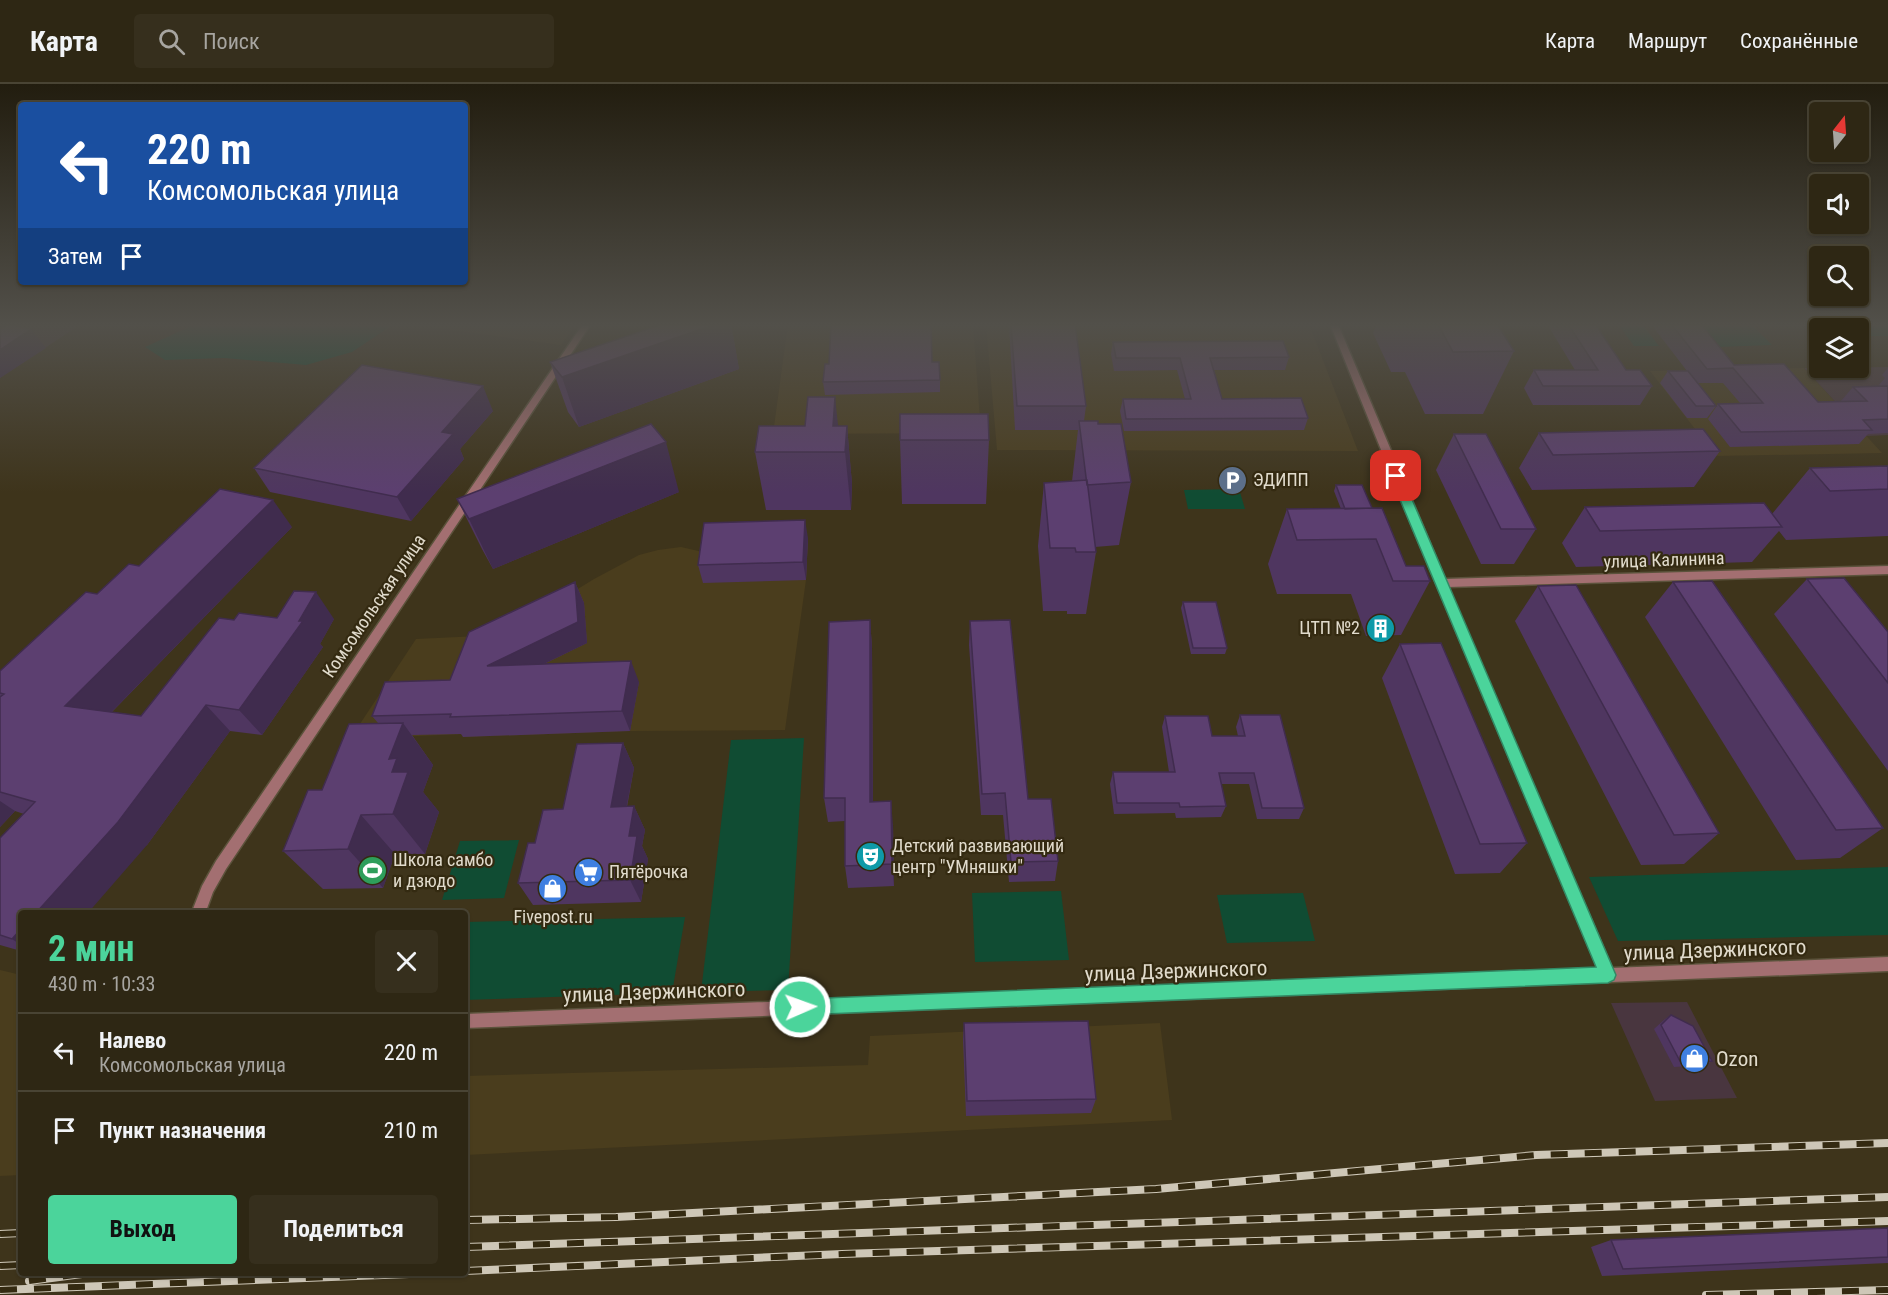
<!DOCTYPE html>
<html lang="ru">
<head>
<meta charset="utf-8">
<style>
  body { margin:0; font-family:"Roboto Condensed",sans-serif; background:#362f1d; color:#f1f3f6; height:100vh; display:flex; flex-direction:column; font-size:22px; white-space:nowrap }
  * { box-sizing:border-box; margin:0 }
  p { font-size:20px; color:#a7a5a0 }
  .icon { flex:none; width:33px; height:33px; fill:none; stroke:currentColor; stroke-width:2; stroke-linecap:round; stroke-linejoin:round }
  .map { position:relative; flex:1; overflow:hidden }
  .drawer { position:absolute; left:18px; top:826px; width:450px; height:366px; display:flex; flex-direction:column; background:#2e2714; border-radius:6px; box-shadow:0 2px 4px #0004,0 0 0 2px #494434 }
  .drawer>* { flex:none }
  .top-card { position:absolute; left:18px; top:18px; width:450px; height:183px; border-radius:6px; box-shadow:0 2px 4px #0004,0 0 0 2px #494434; background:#1a4fa0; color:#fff; overflow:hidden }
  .needle { width:39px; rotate:17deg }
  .buttons { position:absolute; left:1809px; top:18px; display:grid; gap:12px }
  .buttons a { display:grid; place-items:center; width:60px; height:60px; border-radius:6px; background:#2e2714; box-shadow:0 2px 4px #0004,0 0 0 2px #494434; font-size:30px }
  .pin { position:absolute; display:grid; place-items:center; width:51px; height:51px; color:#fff; margin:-26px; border-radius:12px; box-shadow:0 3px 9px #0006 }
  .me { position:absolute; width:66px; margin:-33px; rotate:88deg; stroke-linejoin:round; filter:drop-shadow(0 0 4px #0008) }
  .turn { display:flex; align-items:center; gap:21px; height:126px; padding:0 30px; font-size:27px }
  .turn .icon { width:78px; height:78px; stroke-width:2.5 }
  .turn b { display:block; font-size:42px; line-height:51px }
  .then { display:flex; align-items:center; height:57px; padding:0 30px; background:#0003; gap:12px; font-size:22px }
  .round { display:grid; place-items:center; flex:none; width:63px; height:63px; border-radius:6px; background:#362f1d }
  .head { display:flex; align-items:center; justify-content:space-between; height:102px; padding:0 30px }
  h1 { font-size:36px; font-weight:700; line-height:45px; color:#4bd49b }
  .cta { display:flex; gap:12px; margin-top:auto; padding:12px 30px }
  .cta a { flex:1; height:69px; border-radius:6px; background:#4bd49b; color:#111; font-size:24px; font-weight:700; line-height:69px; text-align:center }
  .cta a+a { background:#362f1d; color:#f1f3f6 }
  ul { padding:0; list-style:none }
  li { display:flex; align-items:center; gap:18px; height:78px; padding:0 30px; border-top:2px solid #494434 }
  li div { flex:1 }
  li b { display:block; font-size:22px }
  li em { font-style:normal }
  header { display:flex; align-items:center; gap:36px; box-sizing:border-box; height:84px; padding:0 30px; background:#2e2714; border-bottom:2px solid #494434 }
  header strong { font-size:28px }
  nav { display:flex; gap:33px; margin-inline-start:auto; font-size:21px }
  .search { width:420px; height:54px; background:#362f1d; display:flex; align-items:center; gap:15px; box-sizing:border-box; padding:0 21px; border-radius:6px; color:#a7a5a0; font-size:22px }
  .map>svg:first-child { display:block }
</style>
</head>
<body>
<header>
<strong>Карта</strong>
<div class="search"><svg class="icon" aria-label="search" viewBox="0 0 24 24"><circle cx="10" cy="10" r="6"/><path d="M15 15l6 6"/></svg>Поиск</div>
<nav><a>Карта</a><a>Маршрут</a><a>Сохранённые</a></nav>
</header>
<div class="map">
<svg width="1888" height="1211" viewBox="0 0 1888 1211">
  <rect width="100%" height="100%" fill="#3e341b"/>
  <path fill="#49363f" d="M28,240h53l-81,54v-36z
    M1888,283v68l-21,1 -63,-68z
    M1687,918l50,96 -82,3 -44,-98z"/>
  <path fill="#4a3d1d" d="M409,240h167l-15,21z
    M788,240h185l8,109 -208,1z
    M986,240h323l49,127 -361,-1z
    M1804,284l78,85 -166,3 -66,-85z
    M808,454l-2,42 -21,150 -155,1 -167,6 1,-3 -114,5 66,-100 63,-3 55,-20 60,-37 45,-24 19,-5 23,-3 26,6z
    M0,886l21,5v200l-21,1z
    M1160,939l12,97 -707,35v-79l403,-11 2,-29z"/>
  <path fill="#104c33" d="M196,240h198l-42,28 -46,13 -82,-7 -59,2 -20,-13z
    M1618,240h24l17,22h-25z
    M1698,240h53l21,21 -55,2z
    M1850,240h38v12h-26l-4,-8h-3z
    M1239,405l6,20h-57l-4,-19z
    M804,654l-16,252 -87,2 30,-252z
    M519,756l-15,58 -62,2 18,-59z
    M1888,783v68l-270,6 -29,-64z
    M1061,807l8,69 -94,2 -3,-69z
    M1303,809l12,48 -88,2 -10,-48z
    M685,833l-13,76 -207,7v-78z"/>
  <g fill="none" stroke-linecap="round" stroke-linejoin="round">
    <defs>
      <path id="street" d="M583,240h8l-365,545 -13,23 -8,22h-14l11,-28 14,-25z
        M1330,240h8l107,255 443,-13v8l-440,13 164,381 276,-11v14l-1423,57v-14l1133,-45 -184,-438z"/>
    </defs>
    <use href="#street" stroke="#5b523b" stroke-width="3"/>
    <use href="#street" fill="#a36f71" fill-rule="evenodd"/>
    <defs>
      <path id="rail" d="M465,1136l151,-3 540,-28 380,-34 352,-12
        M0,1150l21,-1
        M465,1163l1423,-50
        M0,1182l21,-1
        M465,1187l377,-17 1046,-33
        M29,1197l53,-7
        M0,1206l409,-16
        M1706,1211l182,-5"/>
    </defs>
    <use href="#rail" stroke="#cec7b7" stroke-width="8"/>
    <use href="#rail" stroke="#342a11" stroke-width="6" stroke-dasharray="17" stroke-linecap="butt"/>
  </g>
  <path fill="#4f3660" d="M663,240h68l8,45 -160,58 -11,-15 -18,-50z
    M1009,240h66l11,82 -2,15 14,3 33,58 -12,63 -24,2 1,5 -10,62h-19v-3h-24l-5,-65 6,-63 28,-2 6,-51h-63z
    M1377,240h120l17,27 -31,63h-58l-20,-42h-14l-18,-39z
    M1547,240h48l31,46 26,16 -12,19h-107l-9,-17 10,-18h41z
    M1651,240h50l33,41 84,37 23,-1 12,-14 28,-1 -2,-1 6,-7 -3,-3 6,-7v65l-20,1 -9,10 -129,3 -22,-28 10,-15 22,-1 -17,-20h-25l18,23 -9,12h-20l-27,-35 8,-12h19z
    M1113,258l176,15 -4,13h-71l8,29 86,19 -4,12 -180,1 -4,-20 3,-12h62l-8,-29 -63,1 -3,-17z
    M940,296v12l-115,3 -2,-13z
    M493,327l-33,38 4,10 -53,62 -141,-29 -16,-24z
    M838,342h9l5,58 -1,26h-85l-11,-58z
    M1539,349l181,18 -26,36 -162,3 -13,-22z
    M1454,350l82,95 -22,35h-33l-45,-94z
    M900,356h89l-3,64h-84z
    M1888,382v70l-102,4 -7,-9 -27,31 -176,5 -14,-24 23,-36 187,7 38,-46z
    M1336,401l36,23 34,58 24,15 -29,54 -35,1 -15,-42h-74l-9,-30 19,-55h54l-7,-18z
    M679,408l-186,77 -11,-20 -25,-50z
    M292,443l-180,185 29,4 93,-96 43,-2 57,1 -14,25 3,3 -61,88 -32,-4 -83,114 -126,69v37l-21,-6v-107l24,-24 -9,-3 -15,16v-156l97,-77 42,-28z
    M808,454l-2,42 -103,3 -5,-18z
    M1807,495l81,53v139l-114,-157z
    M575,498l9,21 3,40 -43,21 95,18 -9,49 -167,6 -2,-3 -49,1 21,30 -10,27 16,20 -14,42h-30l-12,34 -60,1 -40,-38 95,-128 -6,-7 78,-36z
    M1673,498l210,246 -43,30 -44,2 -151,-243z
    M1538,502l181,247 -35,31 -43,1 -126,-244z
    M1183,518l44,46 -2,6h-34l-10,-46z
    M870,536l2,27 1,155 20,23 1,61 -46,2 -3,-22v-45l-17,1 -4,-24z
    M970,537l58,178 30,62 -3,20 -46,1 -6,-67h-22l-12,-170z
    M1400,560l127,199 -27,30 -45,1 -73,-196z
    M1240,631l64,93 -5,11h-42l-8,-35h-28l5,22 -5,11 -45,1 -1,-5 -61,1 -4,-30 3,-12h56l-7,-45 3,-11 47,20h26l-2,-9z
    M623,659l11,25 -7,39 7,-1 11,24 -3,16 6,13 -7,43 -108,3 -15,-22 17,-40 28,-34z
    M1671,931l41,46 -7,4 -31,2 -20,-38 11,-10z
    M964,939l132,76 -5,14 -125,3 -3,-77z
    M1888,1144v35l-286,13 -11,-29 20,-7z"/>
  <path fill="#402c4e" d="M716,240h15l8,45 -160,58 -17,-50z
    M31,245l15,19 -46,30v-28z
    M483,302l10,25 -33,38 4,10 -53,62 -14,-24 45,-65z
    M835,313l6,55 -8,-26z
    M847,342l5,58 -1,26 -6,-58z
    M666,358l13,50 -186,77 -24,-50z
    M273,416l19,27 -199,204 -28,-25z
    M805,436l3,18 -2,42 -3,-18z
    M575,498l9,21 3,40 -89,43 -11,-20z
    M316,508l18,27 -14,25 3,3 -61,88 -23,-25 60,-89z
    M870,536l2,27 1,178 -3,-23z
    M631,577l8,21 -9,49 -8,-20z
    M206,621l24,26 -83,114 -60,69h-52z
    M403,639l30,42 -10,27 16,20 -14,42 -32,-40 -1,-42 -3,-13z
    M623,659l11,25 -12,62 -11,-23z
    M0,717l15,10 -15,16z
    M891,717l2,24 1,61 -2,-22z
    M634,722l11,24 -3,16 6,13 -7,43 -11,-22 -1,-44z
    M361,731l34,39 -12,34 -35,-39z
    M21,845v16l-9,-6z"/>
  <path fill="#5c3f70" stroke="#402c4e" stroke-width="1.5" d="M8,240l23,5 -31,21v-21z
    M663,240h53l-154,53 -12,-15z
    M831,240h100l1,38h7l1,18 -117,2 2,-18h4z
    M1011,240h64l11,82h-69z
    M1438,240h59l17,27 -61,1z
    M1568,240h27l31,46h14l12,16h-109l-9,-16h64z
    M1671,240h30l33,41 50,-1 34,38 49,-1 -14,-14 35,-1v33l-25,1 9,10 -131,2 -23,-28 45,-1 -30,-35 -26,1z
    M1283,257l6,16 -79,1 12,41 79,-1 7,20 -182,1 -3,-20h68l-11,-41h-64l-3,-16z
    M362,281l121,21 -41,46 11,2 -56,63 -143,-29z
    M1668,287h20l28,35h-20z
    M808,313h27l-2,29h14l-2,26h-90l4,-26h46z
    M900,330h88l1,26h-89z
    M1079,337h19v3h23l10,58 -44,3z
    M651,340l15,18 -197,77 -12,-20z
    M1703,345l17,22 -167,4 -14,-22z
    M1454,350h32l50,95h-35z
    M1888,382v23l-58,2 -20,-23z
    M1087,396l9,72h-20l-1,-4h-25l-6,-65z
    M1336,401h26l10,23 -27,1z
    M220,405l53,11 -208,206 76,10 78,-98 15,2 5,-7 38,5 17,-27 22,1 -17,29h4l-64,89 -33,-5 -88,117 -83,92h-14v15l-9,10 -12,-4v-97l35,-36 -35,-10v-95l4,-3 -4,-1v-22l86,-79 11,2 32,-30 10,2z
    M1764,419l18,24 -182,4 -15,-24z
    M1382,424l24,58h18l6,15h-37l-17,-42 -79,1 -10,-31z
    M805,436l-2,42 -105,3 6,-42z
    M1844,494l44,54v51l-81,-104z
    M1712,497l171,247 -47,2 -163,-248z
    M575,498l3,40 -91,44 144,-5 -9,50 -172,6 1,-3 -79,2 13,-34 65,-2 19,-48z
    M1576,501l143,248 -45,2 -136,-249z
    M1183,518h33l11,46h-34z
    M870,536v182l21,-1 1,63 -47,2v-68h-21l5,-176z
    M1010,536l18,179h23l7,62 -47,1 -6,-69 -23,1 -12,-173z
    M1441,559l86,200 -47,1 -80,-200z
    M1240,631h40l24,93h-42l-8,-35h-35l7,33 -46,1 -1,-4h-62l-4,-31h62l-10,-56h43l4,20h33z
    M403,639l-14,36 8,-1 -5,14h16l-15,42 -32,1 -13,34 -65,2 25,-61h14l27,-66z
    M623,659l-12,64 23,-1 -5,30h8l-7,44 -112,3 10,-40h7l8,-33 20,-1 14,-65z
    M1671,931l22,11 19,35 -31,2 -20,-38z
    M1088,937l8,78 -129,2 -3,-78z
    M1888,1144v29l-265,12 -12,-29z"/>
  <linearGradient id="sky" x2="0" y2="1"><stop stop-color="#221d0f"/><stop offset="0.59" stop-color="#52504a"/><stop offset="1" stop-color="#52504a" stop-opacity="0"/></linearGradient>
  <rect width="1888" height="409" fill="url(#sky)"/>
  <path fill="#4bd49b" stroke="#318a65" stroke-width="1.5" d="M1396,388l6,4 214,499 -2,5 -6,3 -808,32 -6,-2 -2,-6 2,-6 6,-2 796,-32 -206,-491z"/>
  <defs>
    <symbol id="parking-disc" viewBox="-11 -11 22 22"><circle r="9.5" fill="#5c6f8a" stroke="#342a11"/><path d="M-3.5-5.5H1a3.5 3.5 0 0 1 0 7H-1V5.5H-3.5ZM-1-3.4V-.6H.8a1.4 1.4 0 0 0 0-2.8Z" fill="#fff"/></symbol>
    <symbol id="building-disc" viewBox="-11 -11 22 22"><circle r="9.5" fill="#0f9aa8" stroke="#342a11"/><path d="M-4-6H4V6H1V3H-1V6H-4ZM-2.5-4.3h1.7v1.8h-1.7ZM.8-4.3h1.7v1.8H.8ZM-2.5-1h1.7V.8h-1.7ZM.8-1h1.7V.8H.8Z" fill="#fff"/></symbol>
    <symbol id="theatre-disc" viewBox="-11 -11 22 22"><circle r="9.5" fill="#0f9aa8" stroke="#342a11"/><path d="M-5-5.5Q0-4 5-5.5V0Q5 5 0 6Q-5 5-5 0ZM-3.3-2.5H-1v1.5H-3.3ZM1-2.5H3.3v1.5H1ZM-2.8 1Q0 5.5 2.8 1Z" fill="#fff"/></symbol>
    <symbol id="stadium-disc" viewBox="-11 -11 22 22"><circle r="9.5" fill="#2e9e5b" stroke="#342a11"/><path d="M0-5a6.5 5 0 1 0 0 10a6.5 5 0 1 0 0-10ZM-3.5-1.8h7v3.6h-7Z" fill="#fff"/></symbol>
    <symbol id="supermarket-disc" viewBox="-11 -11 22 22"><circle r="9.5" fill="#3f7fe0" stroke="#342a11"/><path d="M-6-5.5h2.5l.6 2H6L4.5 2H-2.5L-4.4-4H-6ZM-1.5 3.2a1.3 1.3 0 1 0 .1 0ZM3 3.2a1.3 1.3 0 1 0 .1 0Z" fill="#fff"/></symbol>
    <symbol id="shop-disc" viewBox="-11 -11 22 22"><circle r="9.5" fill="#3f7fe0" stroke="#342a11"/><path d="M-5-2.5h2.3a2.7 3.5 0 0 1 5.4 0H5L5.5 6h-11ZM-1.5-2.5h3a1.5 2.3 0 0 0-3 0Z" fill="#fff"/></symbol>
  </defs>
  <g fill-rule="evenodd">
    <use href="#parking-disc" x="1216" y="380" width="33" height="33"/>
    <use href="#building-disc" x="1364" y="528" width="33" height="33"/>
    <use href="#theatre-disc" x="854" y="756" width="33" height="33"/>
    <use href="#stadium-disc" x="356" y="770" width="33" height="33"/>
    <use href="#supermarket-disc" x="572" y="772" width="33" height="33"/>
    <use href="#shop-disc" x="536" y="788" width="33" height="33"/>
    <use href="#shop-disc" x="1678" y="958" width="33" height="33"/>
  </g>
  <g text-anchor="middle" stroke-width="4.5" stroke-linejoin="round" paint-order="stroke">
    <g font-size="18" fill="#e1dbcc" stroke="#342a11" text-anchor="start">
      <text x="1253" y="402">ЭДИПП</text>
      <text x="1360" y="550" text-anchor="end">ЦТП №2</text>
      <text x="892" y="768">Детский развивающий<tspan x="892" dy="21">центр "УМняшки"</tspan></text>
      <text x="393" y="782">Школа самбо<tspan x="393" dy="21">и дзюдо</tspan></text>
      <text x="609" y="794">Пятёрочка</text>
      <text x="553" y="839" text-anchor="middle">Fivepost.ru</text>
    </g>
    <g font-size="18" fill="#e1dbcc" stroke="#342a11">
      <text transform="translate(1664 476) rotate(-2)" y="6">улица Калинина</text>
      <text transform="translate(374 522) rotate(-56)" y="6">Комсомольская улица</text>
    </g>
    <g font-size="21" fill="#e1dbcc" stroke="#342a11">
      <text transform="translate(1715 866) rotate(-2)" y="7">улица Дзержинского</text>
      <text transform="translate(1176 887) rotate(-2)" y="7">улица Дзержинского</text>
      <text transform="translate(654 908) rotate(-2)" y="7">улица Дзержинского</text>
    </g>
    <g font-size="21" fill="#e1dbcc" stroke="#342a11" text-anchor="start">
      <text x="1716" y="982">Ozon</text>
    </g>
  </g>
</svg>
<div class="buttons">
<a><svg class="needle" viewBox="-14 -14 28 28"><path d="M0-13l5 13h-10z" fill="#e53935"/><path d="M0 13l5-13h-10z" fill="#a7a5a0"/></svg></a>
<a><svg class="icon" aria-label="sound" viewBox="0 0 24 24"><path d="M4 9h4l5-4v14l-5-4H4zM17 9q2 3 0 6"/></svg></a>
<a><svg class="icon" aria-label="search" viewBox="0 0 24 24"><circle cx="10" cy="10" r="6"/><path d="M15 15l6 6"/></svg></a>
<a><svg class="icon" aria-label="layers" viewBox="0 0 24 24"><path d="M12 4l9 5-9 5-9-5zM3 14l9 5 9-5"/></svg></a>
</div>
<div class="pin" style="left:1396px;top:392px;background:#d93025"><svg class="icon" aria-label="arrive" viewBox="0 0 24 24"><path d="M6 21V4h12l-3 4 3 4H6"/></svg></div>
<svg class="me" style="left:800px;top:923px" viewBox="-20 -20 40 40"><circle r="17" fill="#4bd49b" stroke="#fff" stroke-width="3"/><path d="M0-11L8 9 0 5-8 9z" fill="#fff"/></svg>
<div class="top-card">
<div class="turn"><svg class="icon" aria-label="left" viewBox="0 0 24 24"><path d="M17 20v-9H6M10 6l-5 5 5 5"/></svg><div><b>220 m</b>Комсомольская улица</div></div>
<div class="then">Затем<svg class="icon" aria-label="arrive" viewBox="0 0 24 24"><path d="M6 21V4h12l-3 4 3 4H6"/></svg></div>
</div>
<section class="drawer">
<div class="head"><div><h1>2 мин</h1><p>430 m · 10:33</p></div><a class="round"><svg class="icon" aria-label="close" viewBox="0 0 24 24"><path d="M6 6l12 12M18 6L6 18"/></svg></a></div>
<ul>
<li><svg class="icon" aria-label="left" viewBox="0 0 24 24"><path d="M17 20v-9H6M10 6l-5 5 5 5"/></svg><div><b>Налево</b><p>Комсомольская улица</p></div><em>220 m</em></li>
<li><svg class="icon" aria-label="arrive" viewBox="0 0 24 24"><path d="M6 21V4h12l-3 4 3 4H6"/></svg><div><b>Пункт назначения</b></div><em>210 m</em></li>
</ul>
<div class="cta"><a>Выход</a><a>Поделиться</a></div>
</section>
</div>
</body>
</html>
